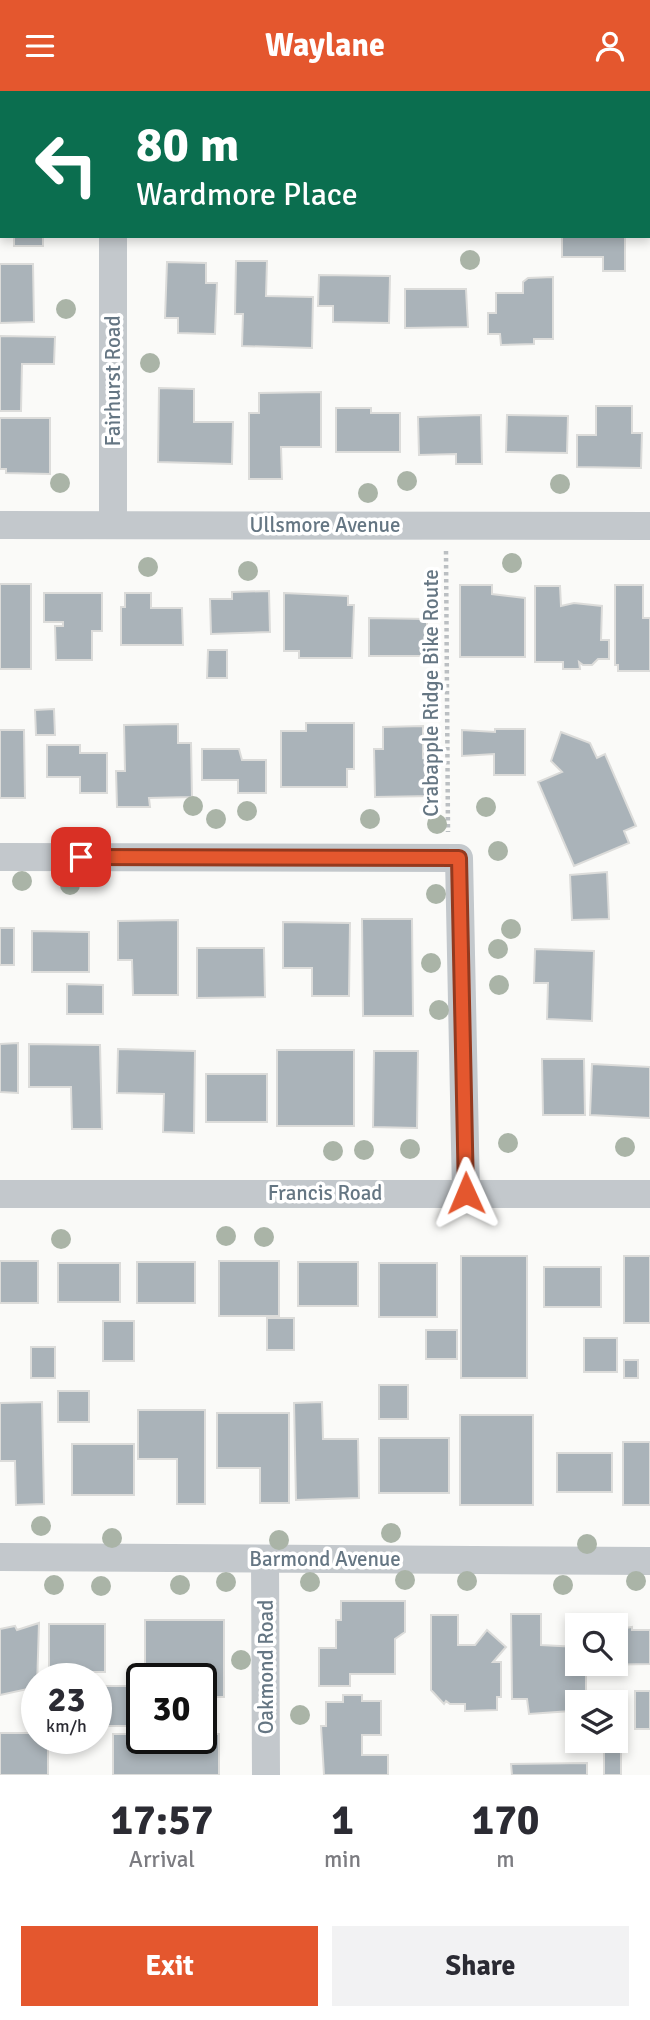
<!DOCTYPE html>
<html lang="en">
<head>
<meta charset="utf-8">
<style>
  body { margin:0; font-family:Signika,sans-serif; background:#f2f2f3; color:#2b2b33; height:100vh; display:flex; flex-direction:column; font-size:26px; white-space:nowrap }
  * { box-sizing:border-box; margin:0 }
  p { font-size:23px; color:#7c7c81 }
  .icon { flex:none; width:38px; height:38px; fill:none; stroke:currentColor; stroke-width:2; stroke-linecap:round; stroke-linejoin:round }
  .map { position:relative; height:1684px; overflow:hidden }
  .side { display:flex; flex-direction:column; background:#fff; flex:1 }
  .side>* { flex:none }
  .guide { position:absolute; left:0px; top:0px; width:651px; height:147px; box-shadow:0 4px 10px #0003; background:#0b6e4f; color:#fff; overflow:hidden }
  .fabs { position:absolute; left:565px; top:1522px; display:grid; gap:14px }
  .fabs a { display:grid; place-items:center; width:63px; height:63px; border-radius:0px; background:#fff; box-shadow:0 4px 10px #0003; font-size:35px }
  .speed { position:absolute; left:21px; top:1572px; display:flex; gap:14px; font-size:35px; font-weight:700; text-align:center }
  .speed>* { display:grid; place-content:center; width:91px; height:91px; border-radius:50%; background:#fff; box-shadow:0 4px 10px #0003; line-height:1 }
  .speed small { font-size:18px; font-weight:400 }
  .speed .limit { border:4px solid #111; border-radius:10px; background:#fff; color:#111 }
  .pin { position:absolute; display:grid; place-items:center; width:60px; height:60px; color:#fff; margin:-30px; border-radius:14px; box-shadow:0 4px 10px #0006 }
  .me { position:absolute; width:77px; margin:-38px; rotate:359deg; stroke-linejoin:round; filter:drop-shadow(0 0 5px #0008) }
  .turn { display:flex; align-items:center; gap:24px; height:147px; padding:0 21px; font-size:32px }
  .turn .icon { width:91px; height:91px; stroke-width:2.5 }
  .turn b { display:block; font-size:49px; line-height:60px }
  .eta { display:flex; justify-content:space-evenly; align-items:center; height:119px; text-align:center }
  .eta b { font-size:42px; font-weight:700; line-height:49px }
  .button { display:flex; gap:14px; margin-top:auto; padding:14px 21px }
  .button a { flex:1; height:80px; border-radius:0px; background:#e4572e; color:#fff; font-size:28px; font-weight:700; line-height:80px; text-align:center }
  .button a+a { background:#f2f2f3; color:#2b2b33 }
  header { display:flex; justify-content:space-between; align-items:center; height:91px; padding:0 21px; background:#e4572e; color:#fff; font-size:32px; font-weight:700 }
  .map>svg:first-child { display:block }
</style>
</head>
<body>
<header><svg class="icon" aria-label="menu" viewBox="0 0 24 24"><path d="M4 6h16M4 12h16M4 18h16"/></svg>Waylane<svg class="icon" aria-label="person" viewBox="0 0 24 24"><circle cx="12" cy="8" r="4"/><path d="M4 21q1-7 8-7t8 7"/></svg></header>
<div class="map">
<svg width="650" height="1684" viewBox="0 0 650 1684">
  <rect width="100%" height="100%" fill="#fafaf8"/>
  <path fill="#aab3b9" stroke="#dcdcda" stroke-width="2" d="M160,0h75v2h-75z
    M253,0h92v2h-92z
    M14,145h29v10h-29z
    M562,145h63v35h-22v-14h-41z
    M236,170h31l-1,35 47,1 -1,51 -70,-2 1,-32h-8z
    M167,171l39,1v20h11l-2,51 -37,-1v-15h-13z
    M0,173h33l1,58 -34,1z
    M319,184l71,1 -1,47 -56,-1v-16h-15z
    M553,186v62h-19v5l-33,1 -1,-11h-12v-21h8v-20h27v-11l5,-4z
    M405,198h61l2,38 -63,1z
    M0,245l55,1 -1,27h-32l-1,47h-21z
    M159,297l35,1v33h39l-1,42 -74,-2z
    M321,301v55h-40l1,32h-33v-66h10v-20z
    M596,315h36v27h10l-1,35 -64,-1v-32h19z
    M336,317h35v5h29v39h-64z
    M481,324l1,49h-26v-10l-37,1 -1,-38z
    M507,324l61,1 -1,37 -61,-1z
    M0,327h50v56l-44,-1v-4h-6z
    M0,493h31v85h-31z
    M460,494h32v9l33,4v59h-65z
    M615,494h28v33h7v53h-32v-6h-3z
    M535,495h25l1,20 13,-3 28,3 -1,34h8v19h-11l-6,6h-9l-4,-3 1,7h-17v-7h-28z
    M269,500l1,41 -59,2 -1,-35h22v-7z
    M44,502h58v38h-10v29h-36l-1,-34h8v-4h-19z
    M125,502h26v15h31l1,37h-62v-38h4z
    M284,502l64,3v9h6l-2,53h-53v-7h-15z
    M369,527l58,1v37h-58z
    M208,559h19v28h-20z
    M54,618l1,26h-19l-1,-25z
    M306,632h48v46h-7v18h-66v-56h25z
    M178,633v19h13l1,54 -43,1 1,9h-33l-1,-36h9l-1,-46z
    M423,635v32l8,-1 1,39 -57,1 -1,-48h9v-22z
    M495,638h30v46h-31v-21l-32,2v-26l33,2z
    M0,639h24l1,68h-25z
    M561,641l29,11 7,15 8,-4 31,72 -12,5 5,12 -55,23 -36,-84 24,-10 -11,-11z
    M47,654h33v8h27v40h-27v-16h-33z
    M202,658h37l3,11h24v33h-28v-13h-36z
    M607,781l2,47 -37,1 -2,-45z
    M362,828h50l1,97h-50z
    M178,829v75h-45l-1,-35h-14v-39z
    M283,831l67,1 -1,73h-37v-28h-29z
    M0,837h14v37h-14z
    M32,840l57,1v40h-57z
    M197,857h67l1,49 -68,1z
    M535,858l59,2 -2,70 -45,-2 1,-36h-14z
    M67,893l36,1v29h-36z
    M18,952v50l-18,-1v-48z
    M29,953l71,1 2,84h-30l-1,-42h-42z
    M118,958l77,2 -1,82 -31,-1 1,-38 -47,-1z
    M277,959h77v76h-77z
    M374,960h44l-1,77 -44,-1z
    M542,968h42l1,56h-42z
    M592,973l58,3v51l-60,-3z
    M206,983h61v48h-61z
    M461,1165h66v122h-66z
    M624,1165h26v67h-26z
    M0,1170h38v42h-38z
    M219,1170h60v55h-60z
    M137,1171h58v41h-58z
    M298,1171h60v44h-60z
    M58,1172h62v39h-62z
    M379,1172h58v54h-58z
    M544,1176h57v40h-57z
    M267,1227h27v32h-27z
    M103,1230h31v40h-31z
    M426,1239h31v29h-31z
    M584,1247h33v34h-33z
    M31,1256h24v31h-24z
    M624,1269h14v18h-14z
    M379,1294h29v34h-29z
    M58,1300h31v31h-31z
    M42,1311l2,102 -28,1 -1,-44h-15v-58z
    M322,1311l1,37h35l1,59 -63,2 -2,-97z
    M138,1319h67v94h-28v-45h-39z
    M217,1322h72v90h-29v-35h-43z
    M460,1324h73v90h-73z
    M379,1347h70v55h-70z
    M623,1351h27v63h-27z
    M72,1353h62v51h-62z
    M557,1362h55v39h-55z
    M341,1510h64v31l-10,7v35h-45v12h-31v-38h17v-28h5z
    M511,1523h30v31l37,2v17h8v39l-15,1v7l-42,3 -2,-15h-15z
    M431,1524h27v30h17l12,-15 19,17 -13,15h8v35h-4v13l-32,1v-7h-15l-4,-3 -2,3 -13,-14z
    M145,1529h79v77h-23v-19h-56z
    M39,1532l-2,64 -37,8v-66l15,-3 2,4z
    M49,1533h56v48h-56z
    M594,1533h31v4l7,-1v3h18v34l-55,1 21,-1v-38z
    M96,1595h35v40h-35z
    M635,1600h15v38h-15z
    M343,1604h19v6h19v34h-19v20h26v20h-64l-3,-49h5v-24h17z
    M0,1642h37v5h11v37h-48z
    M113,1643h29v4h59v-4h18v41h-106z
    M604,1659h17v25h-17z
    M587,1672v12h-75l-1,-11z"/>
  <g fill="none" stroke-linecap="round" stroke-linejoin="round">
    <path stroke="#bbbfc2" stroke-width="4.5" stroke-dasharray="3.5 3.5" stroke-linecap="butt" d="M446,460l2,281"/>
    <path stroke="#c3c8cc" stroke-width="28" d="M112,0v2
      M480,0v2
      M113,145v289
      M0,434l650,1
      M0,766l459,1 7,335
      M0,1103h650
      M0,1466l650,4
      M265,1468l1,216"/>
  </g>
  <g fill="#aab4a7">
    <circle cx="470" cy="169" r="10"/>
    <circle cx="66" cy="218" r="10"/>
    <circle cx="150" cy="272" r="10"/>
    <circle cx="407" cy="390" r="10"/>
    <circle cx="60" cy="392" r="10"/>
    <circle cx="560" cy="393" r="10"/>
    <circle cx="368" cy="402" r="10"/>
    <circle cx="512" cy="472" r="10"/>
    <circle cx="148" cy="476" r="10"/>
    <circle cx="248" cy="480" r="10"/>
    <circle cx="193" cy="715" r="10"/>
    <circle cx="486" cy="716" r="10"/>
    <circle cx="247" cy="720" r="10"/>
    <circle cx="216" cy="728" r="10"/>
    <circle cx="370" cy="728" r="10"/>
    <circle cx="437" cy="733" r="10"/>
    <circle cx="498" cy="760" r="10"/>
    <circle cx="22" cy="790" r="10"/>
    <circle cx="70" cy="794" r="10"/>
    <circle cx="436" cy="803" r="10"/>
    <circle cx="511" cy="838" r="10"/>
    <circle cx="498" cy="858" r="10"/>
    <circle cx="431" cy="872" r="10"/>
    <circle cx="499" cy="894" r="10"/>
    <circle cx="439" cy="919" r="10"/>
    <circle cx="508" cy="1052" r="10"/>
    <circle cx="625" cy="1056" r="10"/>
    <circle cx="410" cy="1058" r="10"/>
    <circle cx="364" cy="1059" r="10"/>
    <circle cx="333" cy="1060" r="10"/>
    <circle cx="226" cy="1145" r="10"/>
    <circle cx="264" cy="1146" r="10"/>
    <circle cx="61" cy="1148" r="10"/>
    <circle cx="41" cy="1435" r="10"/>
    <circle cx="391" cy="1442" r="10"/>
    <circle cx="112" cy="1447" r="10"/>
    <circle cx="279" cy="1449" r="10"/>
    <circle cx="587" cy="1453" r="10"/>
    <circle cx="405" cy="1489" r="10"/>
    <circle cx="467" cy="1490" r="10"/>
    <circle cx="636" cy="1490" r="10"/>
    <circle cx="226" cy="1491" r="10"/>
    <circle cx="310" cy="1491" r="10"/>
    <circle cx="54" cy="1494" r="10"/>
    <circle cx="180" cy="1494" r="10"/>
    <circle cx="563" cy="1494" r="10"/>
    <circle cx="101" cy="1495" r="10"/>
    <circle cx="241" cy="1569" r="10"/>
    <circle cx="300" cy="1624" r="10"/>
  </g>
  <g fill="none" stroke-linecap="round" stroke-linejoin="round">
    <defs>
      <path id="route" d="M81,766l378,1 7,335"/>
    </defs>
    <use href="#route" stroke="#94391e" stroke-width="18"/>
    <use href="#route" stroke="#e4572e" stroke-width="12"/>
  </g>
  <g text-anchor="middle" stroke-width="7" stroke-linejoin="round" paint-order="stroke">
    <g font-size="21" fill="#657683" stroke="#fff">
      <text transform="translate(113 290) rotate(-90)" y="7">Fairhurst Road</text>
      <text x="325" y="441">Ullsmore Avenue</text>
      <text transform="translate(431 602) rotate(-90)" y="7">Crabapple Ridge Bike Route</text>
      <text x="325" y="1109">Francis Road</text>
      <text x="325" y="1475">Barmond Avenue</text>
      <text transform="translate(266 1576) rotate(-90)" y="7">Oakmond Road</text>
    </g>
  </g>
</svg>
<div class="fabs">
<a><svg class="icon" aria-label="search" viewBox="0 0 24 24"><circle cx="10" cy="10" r="6"/><path d="M15 15l6 6"/></svg></a>
<a><svg class="icon" aria-label="layers" viewBox="0 0 24 24"><path d="M12 4l9 5-9 5-9-5zM3 14l9 5 9-5"/></svg></a>
</div>
<div class="speed"><div>23<small>km/h</small></div><div class="limit">30</div></div>
<div class="pin" style="left:81px;top:766px;background:#d93025"><svg class="icon" aria-label="arrive" viewBox="0 0 24 24"><path d="M6 21V4h12l-3 4 3 4H6"/></svg></div>
<svg class="me" style="left:466px;top:1102px" viewBox="-20 -20 40 40"><path d="M0-17L14 15 0 8-14 15z" fill="#e4572e" stroke="#fff" stroke-width="4"/></svg>
<div class="guide">
<div class="turn"><svg class="icon" aria-label="left" viewBox="0 0 24 24"><path d="M17 20v-9H6M10 6l-5 5 5 5"/></svg><div><b>80 m</b>Wardmore Place</div></div>
</div>
</div>
<section class="side">
<div class="eta">
<div><b>17:57</b><p>Arrival</p></div>
<div><b>1</b><p>min</p></div>
<div><b>170</b><p>m</p></div>
</div>
<div class="button"><a>Exit</a><a>Share</a></div>
</section>
</body>
</html>
